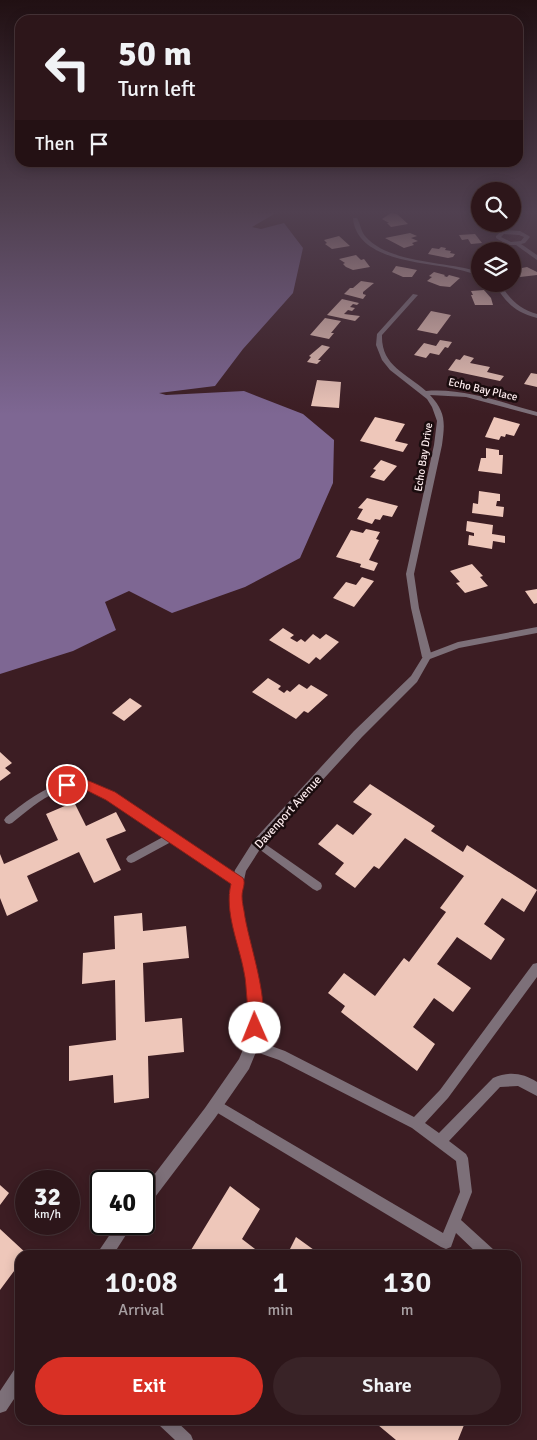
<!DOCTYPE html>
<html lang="en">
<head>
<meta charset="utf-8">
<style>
  body { margin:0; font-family:Signika,sans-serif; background:#392327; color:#f1f3f6; height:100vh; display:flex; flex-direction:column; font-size:19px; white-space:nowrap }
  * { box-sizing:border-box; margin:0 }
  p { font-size:16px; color:#a79fa2 }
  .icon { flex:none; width:28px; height:28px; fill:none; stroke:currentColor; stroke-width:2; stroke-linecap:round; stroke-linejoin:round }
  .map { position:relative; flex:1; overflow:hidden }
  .sheet { position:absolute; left:15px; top:1250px; width:506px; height:175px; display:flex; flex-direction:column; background:#2d161a; border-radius:15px; box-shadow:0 2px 12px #0003,0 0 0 1px #483539 }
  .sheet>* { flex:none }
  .guide { position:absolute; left:15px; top:15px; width:508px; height:152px; border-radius:15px; box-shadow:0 2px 12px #0003,0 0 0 1px #483539; background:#2d161a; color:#f1f3f6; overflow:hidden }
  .fabs { position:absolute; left:471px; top:182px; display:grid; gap:10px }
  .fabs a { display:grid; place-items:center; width:50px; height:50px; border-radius:50%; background:#2d161a; box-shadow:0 2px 12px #0003,0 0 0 1px #483539; font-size:25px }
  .speed { position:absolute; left:15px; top:1170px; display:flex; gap:10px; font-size:25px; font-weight:700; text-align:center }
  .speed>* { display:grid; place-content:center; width:65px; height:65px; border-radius:50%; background:#2d161a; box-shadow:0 2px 12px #0003,0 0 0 1px #483539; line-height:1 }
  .speed small { font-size:12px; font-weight:400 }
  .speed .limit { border:2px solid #111; border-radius:8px; background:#fff; color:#111 }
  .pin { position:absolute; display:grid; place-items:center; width:42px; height:42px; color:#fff; margin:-21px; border:2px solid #fff; border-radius:50%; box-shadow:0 1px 5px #0007 }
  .me { position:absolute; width:55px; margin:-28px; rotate:359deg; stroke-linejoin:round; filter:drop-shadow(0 0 4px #0008) }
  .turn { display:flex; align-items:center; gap:18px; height:105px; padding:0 20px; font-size:22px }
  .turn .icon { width:65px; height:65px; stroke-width:2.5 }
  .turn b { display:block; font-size:35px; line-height:42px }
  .then { display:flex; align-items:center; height:48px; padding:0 20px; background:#0003; gap:10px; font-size:19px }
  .eta { display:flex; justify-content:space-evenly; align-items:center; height:85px; text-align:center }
  .eta b { font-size:30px; font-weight:600; line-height:35px }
  .action { display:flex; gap:10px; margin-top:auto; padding:10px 20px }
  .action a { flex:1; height:58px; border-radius:30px; background:#d93025; color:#fff; font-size:20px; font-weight:600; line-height:58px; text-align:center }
  .action a+a { background:#392327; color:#f1f3f6 }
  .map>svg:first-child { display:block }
</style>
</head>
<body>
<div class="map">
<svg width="537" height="1440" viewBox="0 0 537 1440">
  <rect width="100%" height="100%" fill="#3c1d23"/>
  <path fill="#7e6793" d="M0,213h276l-24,14 9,2 23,-6 19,25 -10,45 -50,56 -28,37 -56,7 7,2 78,-4 59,23 31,26 -1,43 -33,75 -55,29 -73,26 -43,-22 -24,11 11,28 -43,21 -73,23z"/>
  <path fill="#eec7ba" d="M391,213l6,1 11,10 -17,3 -4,-4h2l-7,-4z
    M410,233l7,3 -6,2 7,3 -6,2 2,2 -10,3 -19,-10z
    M475,234l7,9 -11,1 -3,-5 -6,1 -3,-5z
    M339,236l11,10 -18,3 -7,-5 2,-1 -3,-3z
    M441,247l5,1 -1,2 6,1 -1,2 5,1 -2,3 -5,1 -20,-4 4,-6 7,1z
    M356,255l5,5 3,-1 6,8 -17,3 -7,-3 -3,-3 2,-1 -6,-4z
    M396,266l11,2 10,2 -5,7h-9l-11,-5z
    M527,267l10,5v3l-17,2 -8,-5v-2z
    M434,272l11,3 -1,1 3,1 2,-2 11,3 -10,9 -10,-1 -13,-5 5,-4 -3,-1z
    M361,281l13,2 -11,9v2l3,1 -3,4 -19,-5 6,-6h3z
    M484,290l7,8 2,7h-18l-4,-10h2l-2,-4z
    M342,299l17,4 -2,2 -4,-1 -3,3 5,1 -3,3 -4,-1 -4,4 16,2 -5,5 -28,-6z
    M431,311l20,4 -14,19 -20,-4z
    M325,318l16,3 -10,12h3l-5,6 -19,-4z
    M440,340l12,2 -4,6 -3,-1 -6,8 -9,-2 -4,5 -12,-3 10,-12 12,3z
    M322,345l8,2 -12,13h3l-4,4 -10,-2 4,-5 -2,-1z
    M464,355l10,3 -4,5 20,4 -3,5 17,4 -4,5 -52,-11 8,-11 4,1z
    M531,373l6,1v13l-13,-3z
    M317,380l24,2 -2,26 -28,-2z
    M375,417l30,7 -10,17 13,3 -5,8 -43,-11z
    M494,417l26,7 -6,12 -8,-2 -1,3 -4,-1 -2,4 -14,-3z
    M486,448l13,2v5h4l-1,19 -24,-3 3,-13h5z
    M381,460l16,6 -13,15 -14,-4 6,-7 -3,-1z
    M479,491l21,3v7h-3l-1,5 8,1 -1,10 -31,-4 1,-10 5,1z
    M367,498l31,8 -6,11 -9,-2 -3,5 -5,-1 -3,5 -15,-5 6,-10 -5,-1z
    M467,521l26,4 -1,9 13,2v7l-12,-2 -1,8 -24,-4 1,-10 5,1v-3l-8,-2z
    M366,529l14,3 -4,7 3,1 -10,20 9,3 -4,8 -14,-4 1,-3 -25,-7 15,-27 12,3z
    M472,564l11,12 -3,1 8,9 -23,7 -9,-10 4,-1 -10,-11z
    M362,577l12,4 -20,26 -21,-9 13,-16 10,3z
    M537,589v14l-3,1 -9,-13z
    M283,628l11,7 -4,3 7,4 4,-3 4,3 8,-8 7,5 6,-5 13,8 -19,18 -4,-3 -7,7 -40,-24z
    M268,678l13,8 -3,3 6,4 3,-3 3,2 9,-8 8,5 4,-4 17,10 -20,18 -4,-2 -8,8 -44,-27z
    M130,698l12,8 -18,15 -12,-8z
    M0,752l12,11 -7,5 6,5 -11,8z
    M370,784l65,42 -4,5 32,21 4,-7 70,45 -13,22 -22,-14 -18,26 21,15 -14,21 -34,-23 -20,27 34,24 -18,24 -19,-14 -21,29 22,17 -18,27 -76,-59 4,-6 -17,-13 16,-20 31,23 29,-38 5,4 37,-50 -6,-4 24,-32 -59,-38 -26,31 -5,-3 -19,22 -20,-14 9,-11 -26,-19 19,-20 16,11 19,-21 -19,-12z
    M74,802l12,24 30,-14 10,19 -20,8 15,31 -27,13 -15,-31 -52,24 11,25 -31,15 -7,-18v-44l4,10 54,-24 -12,-26z
    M142,913l1,18 43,-5 3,32 -46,5 2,59 37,-4 2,34 -36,4 1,42 -35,5 -1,-28 -44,6v-35l47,-6 -1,-60 -33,4 1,-31 32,-4 -1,-33z
    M0,1185l9,8 -9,12z
    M230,1186l30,23 -18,30 21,16h-75z
    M0,1229l27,25 -7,1v8l-20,27z
    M296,1237l25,18h-34z
    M372,1420h94l-8,20h-62z"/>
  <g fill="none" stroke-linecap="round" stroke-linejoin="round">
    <path fill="#7d7079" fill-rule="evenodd" d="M77,781l15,2 22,10 128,86 1,3 -1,3 -4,2 -4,-2 -63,-43 -37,20 -3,1 -3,-1 -2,-3 2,-3 35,-19c-18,-13 -56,-43 -76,-47 -10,-3 -21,-2 -30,2 -17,7 -31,20 -45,31l-3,1 -3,-1 -2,-3 2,-3c22,-17 42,-34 71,-36z
      M258,839l63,44 1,3 -1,3 -4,2 -4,-2 -58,-43 -2,-3 2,-3z
      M537,963v14l-89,121 -23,25 14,10 54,-55c16,-7 30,-5 44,4v14l-19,-10 -18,1 -51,54 17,13 2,4 4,34 -11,28 33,30 2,5h-17l-23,-22 -5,14 -5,2 -5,-2 -230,-138 -2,-4 2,-4 4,-2 4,2 224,132 17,-41 -4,-31 -44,-33 -133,-68 -31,-11 -2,-4 2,-4 4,-2 33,12 129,66 26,-27 93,-126z
      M157,1420h18l16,15 2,5h-18l-16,-15z"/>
    <path fill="#7d7079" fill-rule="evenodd" d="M353,218h4c3,5 4,13 8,18 24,28 81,25 115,36v4c-11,-4 -22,-7 -34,-9 -30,-5 -90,-9 -93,-49z
      M503,230l17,1 9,5 1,1 -5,6 -4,1 16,11v5l-21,-15h-8l-12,-7v-2zM504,234l15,1 5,2 -3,4 -10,1 -10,-5z
      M494,284h6c10,15 19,25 37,30v4c-23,-6 -30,-15 -43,-34z
      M413,294l5,1 -36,40c-1,31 24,38 44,56 38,-3 74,11 111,21v4l-71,-19 -36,-2c16,17 15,28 12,50l-28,129 5,34 13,49 -5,3 -5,-3 -11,-49 -5,-34 28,-129 3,-24 -5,-14 -5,-8 -37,-29 -8,-10 -6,-15 1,-11z"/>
    <path fill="#7d7079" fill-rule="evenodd" d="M537,627v6l-78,15 -29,11 -13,23 -55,55 -100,109 -16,25 -5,23 4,27 12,52 5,42 -1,25 -12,29 -34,49 -66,87 -5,2v-19l61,-80 34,-49 8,-19 3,-25 -5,-42 -12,-52 -4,-27 6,-24 19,-30 100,-109 57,-55 13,-21 34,-13z
      M117,1224h16l-20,31h-17z
      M20,1368v22l-14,21 -6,2v-22l14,-21z"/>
  </g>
  <linearGradient id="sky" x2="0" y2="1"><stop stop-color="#211013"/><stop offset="0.51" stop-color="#504050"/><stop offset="1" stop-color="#504050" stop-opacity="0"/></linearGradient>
  <rect width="537" height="415" fill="url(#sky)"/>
  <path fill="#d93025" stroke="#8d1f18" d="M67,780l22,1 26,11 128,86c3,6 -1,11 -1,18 0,5 1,10 2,15 4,31 28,94 16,122l-5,2 -5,-2c-4,-10 -2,-24 -3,-34 -1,-9 -1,-19 -3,-27 -5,-28 -20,-60 -13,-88l-125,-84 -18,-9 -25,-2 -2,-4 2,-3z"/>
  <g text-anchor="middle" stroke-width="5" stroke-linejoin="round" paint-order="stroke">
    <g font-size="11" fill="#fdecee" stroke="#1a0c0e">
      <text transform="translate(483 389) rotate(13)" y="4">Echo Bay Place</text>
      <text transform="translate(423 457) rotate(-81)" y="4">Echo Bay Drive</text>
    </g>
    <g font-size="12" fill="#fdecee" stroke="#1a0c0e">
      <text transform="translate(288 812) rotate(-48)" y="4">Davenport Avenue</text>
    </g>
  </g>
</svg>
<div class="fabs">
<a><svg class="icon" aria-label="search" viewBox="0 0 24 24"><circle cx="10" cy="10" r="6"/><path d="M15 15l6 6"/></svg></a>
<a><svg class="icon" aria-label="layers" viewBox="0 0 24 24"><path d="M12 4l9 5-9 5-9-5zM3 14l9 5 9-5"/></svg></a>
</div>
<div class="speed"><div>32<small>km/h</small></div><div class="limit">40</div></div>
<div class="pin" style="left:67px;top:785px;background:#d93025"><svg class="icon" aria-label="arrive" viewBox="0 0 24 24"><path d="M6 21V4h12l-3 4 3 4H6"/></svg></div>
<svg class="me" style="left:255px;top:1028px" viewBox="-20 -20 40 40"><circle r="19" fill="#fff"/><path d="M0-13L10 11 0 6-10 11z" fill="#d93025"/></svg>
<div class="guide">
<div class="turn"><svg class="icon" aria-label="left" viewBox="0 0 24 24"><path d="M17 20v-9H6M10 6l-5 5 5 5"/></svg><div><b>50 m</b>Turn left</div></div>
<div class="then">Then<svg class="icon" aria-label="arrive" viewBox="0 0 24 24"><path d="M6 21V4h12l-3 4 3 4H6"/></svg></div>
</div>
<section class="sheet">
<div class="eta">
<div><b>10:08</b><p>Arrival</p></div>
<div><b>1</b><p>min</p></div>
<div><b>130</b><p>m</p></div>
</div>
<div class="action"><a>Exit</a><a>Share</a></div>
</section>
</div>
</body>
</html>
